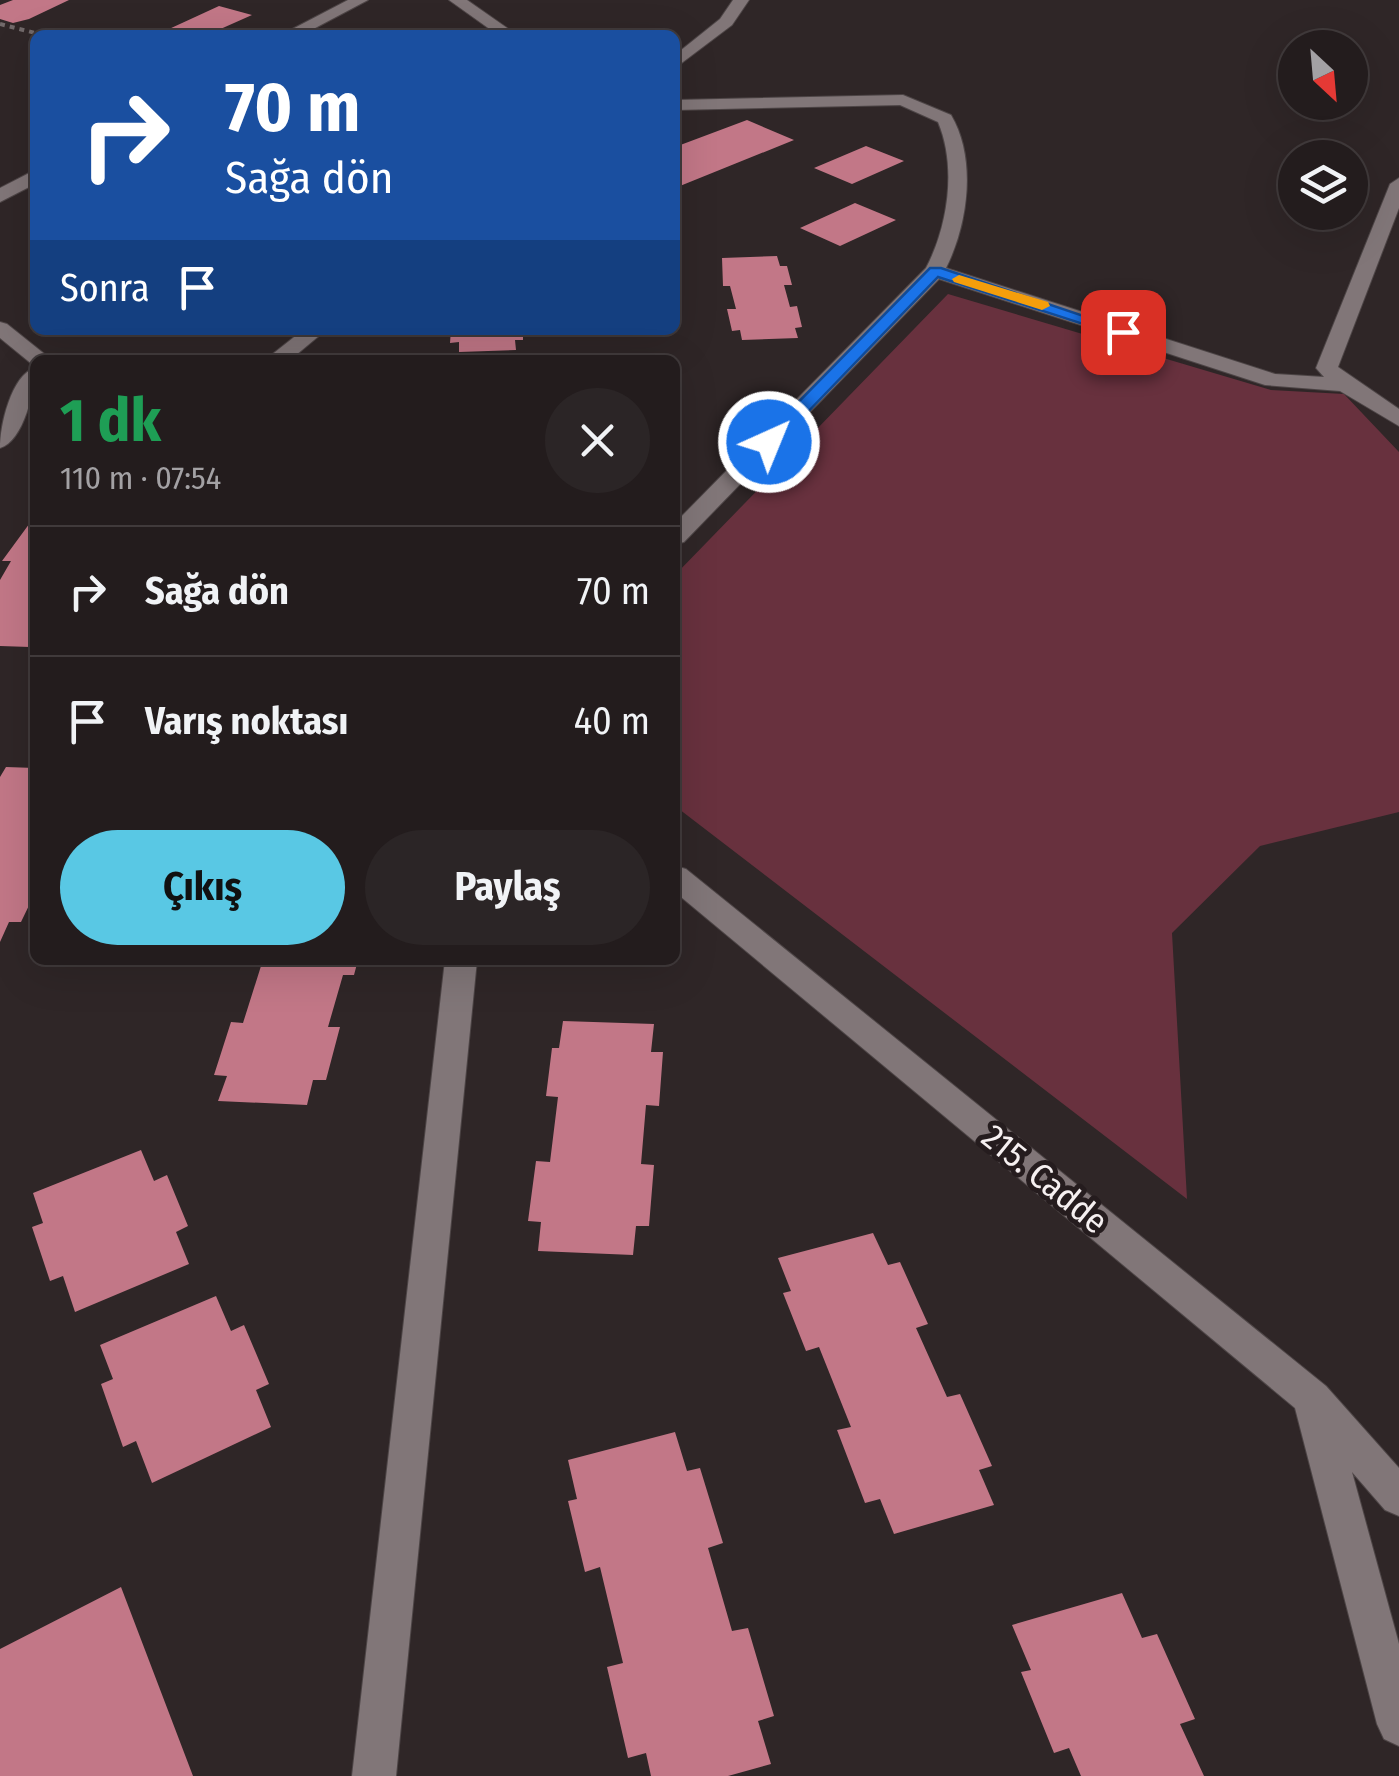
<!DOCTYPE html>
<html lang="tr">
<head>
<meta charset="utf-8">
<style>
  body { margin:0; font-family:"Fira Sans Condensed",sans-serif; background:#2b2526; color:#f1f3f6; height:100vh; display:flex; flex-direction:column; font-size:38px; white-space:nowrap }
  * { box-sizing:border-box; margin:0 }
  p { font-size:32px; color:#a3a1a4 }
  .icon { flex:none; width:55px; height:55px; fill:none; stroke:currentColor; stroke-width:2; stroke-linecap:round; stroke-linejoin:round }
  .map { position:relative; flex:1; overflow:hidden }
  .drawer { position:absolute; left:30px; top:355px; width:650px; height:610px; display:flex; flex-direction:column; background:#231c1d; border-radius:15px; box-shadow:0 10px 40px #0002,0 0 0 2px #403a3b }
  .drawer>* { flex:none }
  .guide { position:absolute; left:30px; top:30px; width:650px; height:305px; border-radius:15px; box-shadow:0 10px 40px #0002,0 0 0 2px #403a3b; background:#1a4fa0; color:#fff; overflow:hidden }
  .needle { width:65px; rotate:154deg }
  .controls { position:absolute; left:1278px; top:30px; display:grid; gap:20px }
  .controls a { display:grid; place-items:center; width:90px; height:90px; border-radius:50%; background:#231c1d; box-shadow:0 10px 40px #0002,0 0 0 2px #403a3b; font-size:50px }
  .pin { position:absolute; display:grid; place-items:center; width:85px; height:85px; color:#fff; margin:-42px; border-radius:20px; box-shadow:0 5px 15px #0006 }
  .me { position:absolute; width:110px; margin:-55px; rotate:44deg; stroke-linejoin:round; filter:drop-shadow(0 0 8px #0008) }
  .turn { display:flex; align-items:center; gap:35px; height:210px; padding:0 30px; font-size:45px }
  .turn .icon { width:130px; height:130px; stroke-width:2.5 }
  .turn b { display:block; font-size:70px; line-height:85px }
  .then { display:flex; align-items:center; height:95px; padding:0 30px; background:#0003; gap:20px; font-size:38px }
  .round { display:grid; place-items:center; flex:none; width:105px; height:105px; border-radius:52px; background:#2b2526 }
  .overview { display:flex; align-items:center; justify-content:space-between; height:170px; padding:0 30px }
  h1 { font-size:60px; font-weight:700; line-height:75px; color:#1e9e55 }
  .cta { display:flex; gap:20px; margin-top:auto; padding:20px 30px }
  .cta a { flex:1; height:115px; border-radius:60px; background:#59c8e4; color:#111; font-size:40px; font-weight:700; line-height:115px; text-align:center }
  .cta a+a { background:#2b2526; color:#f1f3f6 }
  ul { padding:0; list-style:none }
  li { display:flex; align-items:center; gap:30px; height:130px; padding:0 30px; border-top:2px solid #403a3b }
  li div { flex:1 }
  li b { display:block; font-size:38px }
  li em { font-style:normal }
  .map>svg:first-child { display:block }
</style>
</head>
<body>
<div class="map">
<svg width="1399" height="1776" viewBox="0 0 1399 1776">
  <rect width="100%" height="100%" fill="#2f2627"/>
  <path fill="#68313e" d="M948,294l323,96 73,4 55,58v360l-139,34 -88,87 15,266 -512,-393v-231z"/>
  <path fill="#c27787" d="M13,0h56l-40,19 -16,4 -13,-4v-14z
    M219,6l33,9 -45,20h-51z
    M747,120l47,20 -119,48v-41z
    M866,146l38,15 -52,23 -38,-16z
    M855,203l41,17 -56,26 -40,-18z
    M777,256l3,10h7l5,19h-8l6,22 7,-1 5,21 -7,1 3,10 -56,2 -2,-10 -8,1 -5,-22h9l-6,-23h-7l-1,-28z
    M451,330h72v10h-8l1,10 -57,2v-10l-9,1z
    M35,516v121l-5,10 -30,-1v-66l11,-19h-9z
    M6,767l29,1 -3,108 3,17 -14,29h-12l-9,20v-165z
    M252,960h106l-4,15h-11l-15,52h12l-14,53h-13l-6,25 -89,-4 9,-25 -13,-1 17,-53 12,1 18,-57 -11,-1z
    M563,1021l91,3 -3,28h12l-4,54 -13,-1 -5,59 13,1 -5,61h-13l-3,29 -95,-4 3,-29 -13,-1 8,-60 14,1 8,-65 -12,-1 6,-48h7z
    M141,1150l13,31 13,-6 21,51 -12,6 13,32 -114,48 -12,-36 -13,5 -18,-54 11,-4 -10,-30z
    M873,1233l15,32 12,-3 28,62 -12,4 31,69 13,-3 32,72 -13,4 15,35 -100,29 -14,-35 -15,4 -28,-73 14,-3 -32,-80 -13,4 -23,-58 8,-2 -13,-33z
    M216,1296l15,35 13,-6 25,59 -13,6 15,37 -119,56 -16,-42 -13,6 -22,-63 12,-5 -13,-34z
    M675,1432l12,39 13,-3 23,75 -15,5 24,83 16,-3 26,88 -16,5 13,43 -43,12h-77l-5,-23 -18,5 -21,-91 16,-4 -23,-96 -15,5 -17,-71 9,-2 -9,-39z
    M121,1587l72,189h-193v-127z
    M1122,1593l20,45 15,-4 38,85 -15,5 24,52h-123l-12,-28 -15,5 -33,-81 10,-2 -19,-45z"/>
  <g fill="none" stroke-linecap="round" stroke-linejoin="round">
    <defs>
      <path id="minor" d="M348,0h20l-66,35h-21z
        M449,0h18l50,35h-19z
        M733,0h16l-17,25 -57,43v-13l45,-36z
        M903,95l48,20c26,44 17,109 -5,153l329,106 49,3 -8,-9 74,-184 9,-6v30l-61,159 61,42v17l-59,-35 -75,-6 -326,-106 -255,263 -9,2v-21l251,-255c22,-42 31,-101 12,-146l-38,-17 -225,5v-10z
        M35,170v14l-35,18v-14z
        M0,322l7,2 45,36h-17l-2,5 -33,-27z
        M303,330h23l-36,30h-25z
        M35,368c0,21 -11,73 -35,80 0,-22 11,-73 35,-80z
        M675,866l11,3 640,517 73,82v48l-14,-6 -33,-38 47,172v102l-15,-7 -7,-15 -82,-316 -620,-516z
        M445,960h32l-81,816h-44z"/>
    </defs>
    <use href="#minor" stroke="#4d4546" stroke-width="2"/>
    <path stroke="#71696a" stroke-width="4" stroke-dasharray="5 5" stroke-linecap="butt" d="M0,24l43,11"/>
    <use href="#minor" fill="#817678" fill-rule="evenodd"/>
  </g>
  <path fill="#1a73e8" stroke="#114b97" stroke-width="2.5" d="M930,268h11l190,64 -14,3 -179,-58 -163,169h-12v-8z"/>
  <path fill="#f59e0b" d="M959,275l89,27 2,4 -8,4 -88,-28 -2,-3z"/>
  <g text-anchor="middle" stroke-width="10" stroke-linejoin="round" paint-order="stroke">
    <g font-size="35" fill="#f6f0f1" stroke="#251c1e">
      <text transform="translate(1045 1179) rotate(39)" y="12">215. Cadde</text>
    </g>
  </g>
</svg>
<div class="controls">
<a><svg class="needle" viewBox="-14 -14 28 28"><path d="M0-13l5 13h-10z" fill="#e53935"/><path d="M0 13l5-13h-10z" fill="#a3a1a4"/></svg></a>
<a><svg class="icon" aria-label="layers" viewBox="0 0 24 24"><path d="M12 4l9 5-9 5-9-5zM3 14l9 5 9-5"/></svg></a>
</div>
<div class="pin" style="left:1123px;top:332px;background:#d93025"><svg class="icon" aria-label="arrive" viewBox="0 0 24 24"><path d="M6 21V4h12l-3 4 3 4H6"/></svg></div>
<svg class="me" style="left:769px;top:442px" viewBox="-20 -20 40 40"><circle r="17" fill="#1a73e8" stroke="#fff" stroke-width="3"/><path d="M0-11L8 9 0 5-8 9z" fill="#fff"/></svg>
<div class="guide">
<div class="turn"><svg class="icon" aria-label="right" viewBox="0 0 24 24"><path d="M7 20v-9h11M14 6l5 5-5 5"/></svg><div><b>70 m</b>Sağa dön</div></div>
<div class="then">Sonra<svg class="icon" aria-label="arrive" viewBox="0 0 24 24"><path d="M6 21V4h12l-3 4 3 4H6"/></svg></div>
</div>
<section class="drawer">
<div class="overview"><div><h1>1 dk</h1><p>110 m · 07:54</p></div><a class="round"><svg class="icon" aria-label="close" viewBox="0 0 24 24"><path d="M6 6l12 12M18 6L6 18"/></svg></a></div>
<ul>
<li><svg class="icon" aria-label="right" viewBox="0 0 24 24"><path d="M7 20v-9h11M14 6l5 5-5 5"/></svg><div><b>Sağa dön</b></div><em>70 m</em></li>
<li><svg class="icon" aria-label="arrive" viewBox="0 0 24 24"><path d="M6 21V4h12l-3 4 3 4H6"/></svg><div><b>Varış noktası</b></div><em>40 m</em></li>
</ul>
<div class="cta"><a>Çıkış</a><a>Paylaş</a></div>
</section>
</div>
</body>
</html>
